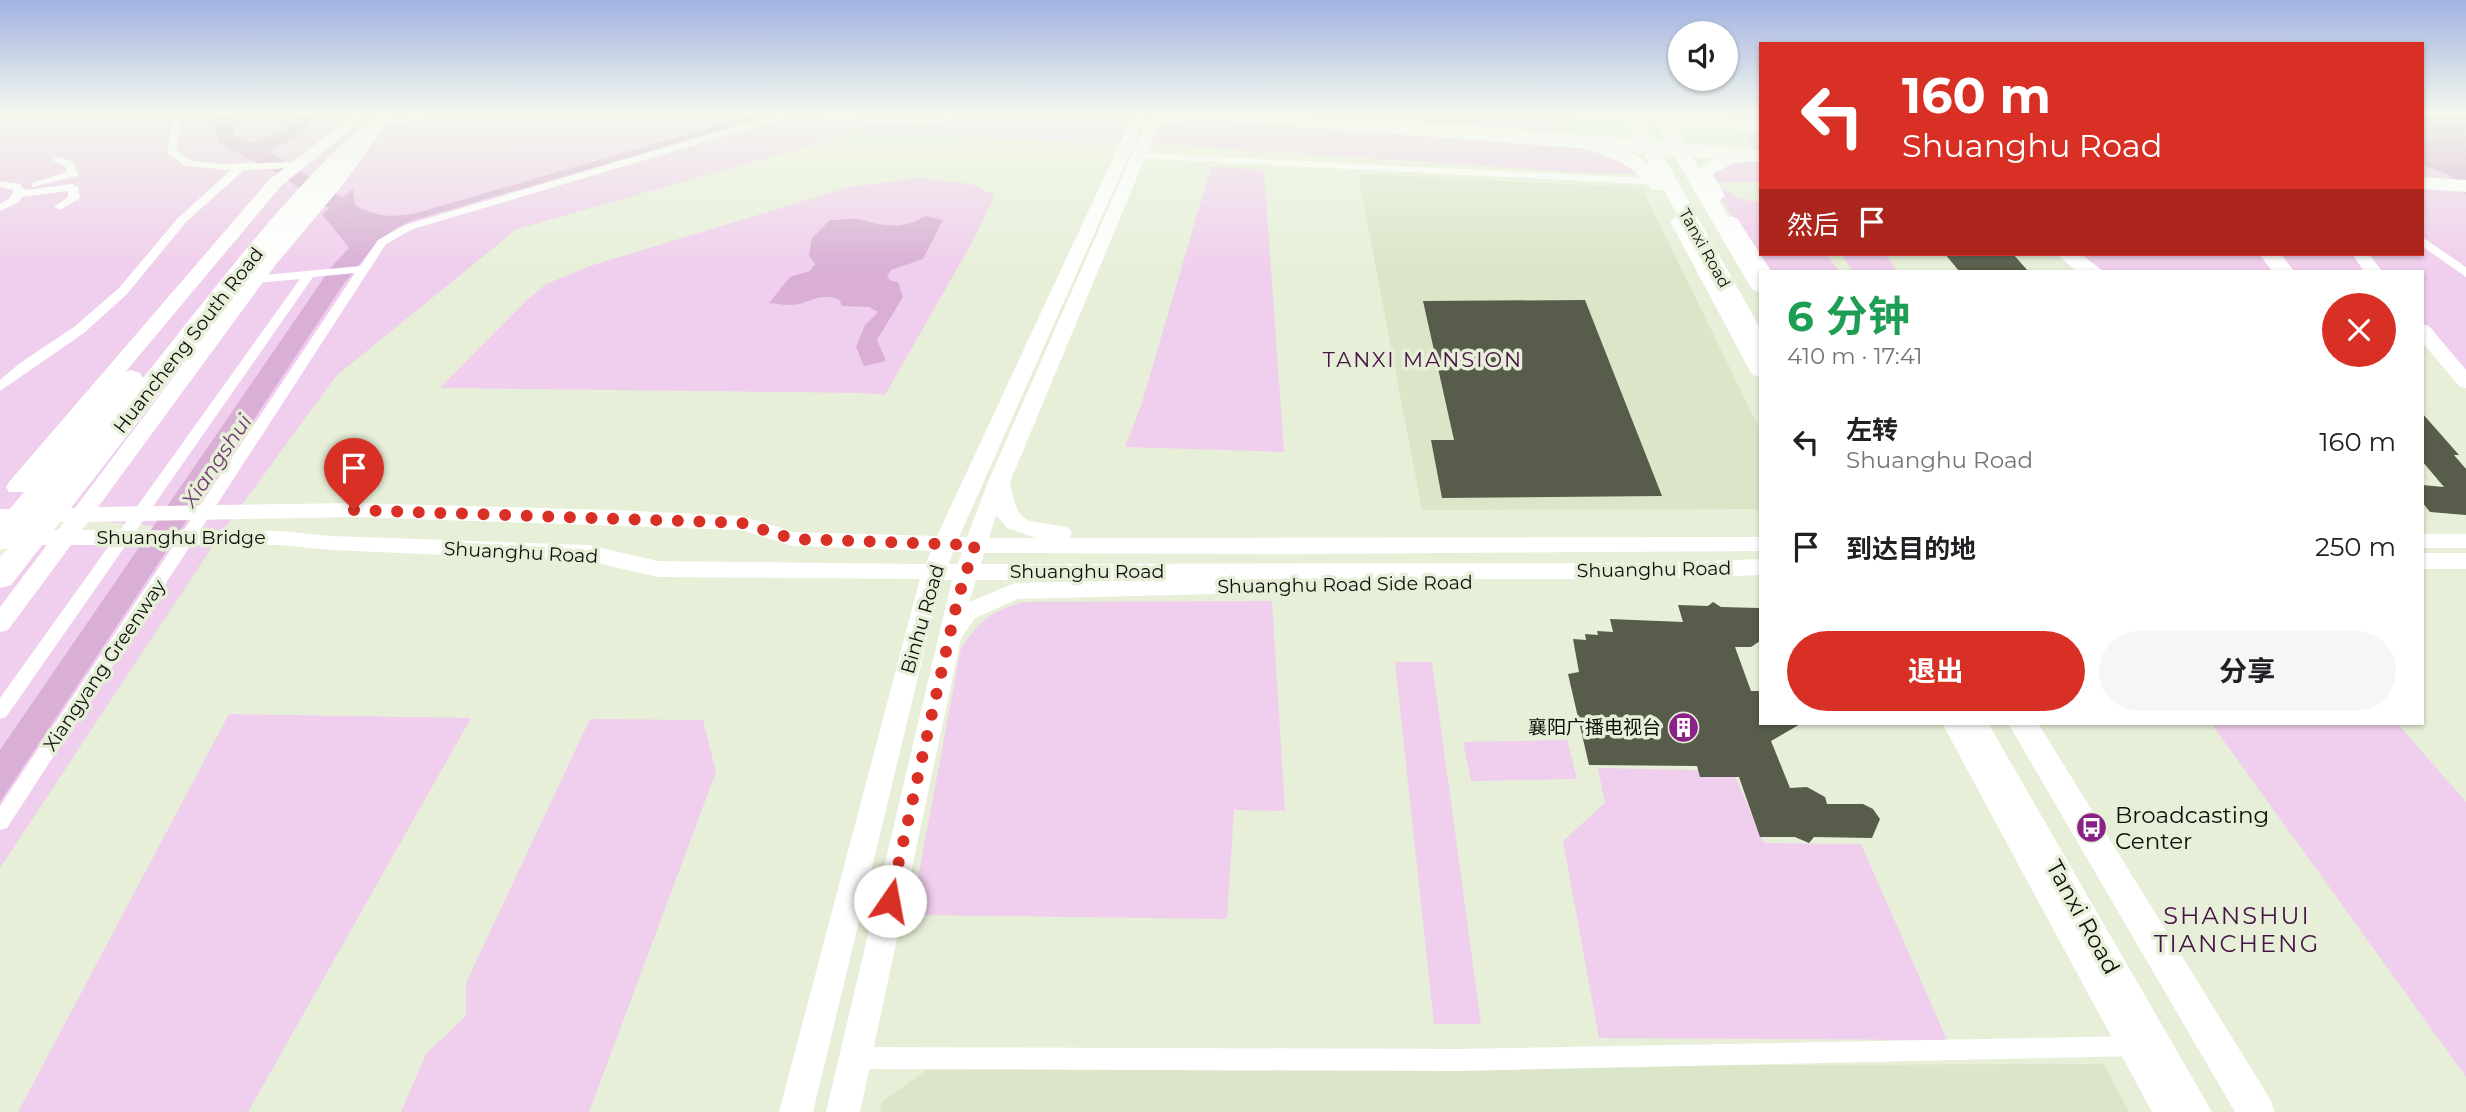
<!DOCTYPE html>
<html lang="zh">
<head>
<meta charset="utf-8">
<style>
  body { margin:0; font-family:Montserrat,"Noto Sans SC",sans-serif; background:#f6f6f6; color:#202124; height:100vh; display:flex; flex-direction:column; font-size:26px; white-space:nowrap }
  * { box-sizing:border-box; margin:0 }
  p { font-size:23px; color:#757577 }
  .icon { flex:none; width:38px; height:38px; fill:none; stroke:currentColor; stroke-width:2; stroke-linecap:round; stroke-linejoin:round }
  .map { position:relative; flex:1; overflow:hidden }
  .drawer { position:absolute; left:1759px; top:270px; width:665px; height:455px; display:flex; flex-direction:column; background:#fff; border-radius:0px; box-shadow:0 2px 5px #0004 }
  .drawer>* { flex:none }
  .hud { position:absolute; left:1759px; top:42px; width:665px; height:214px; border-radius:0px; box-shadow:0 2px 5px #0004; background:#d93025; color:#fff; overflow:hidden }
  .fabs { position:absolute; left:1668px; top:21px; display:grid; gap:14px }
  .fabs a { display:grid; place-items:center; width:70px; height:70px; border-radius:50%; background:#fff; box-shadow:0 2px 5px #0004; font-size:35px }
  .pin { position:absolute; display:grid; place-items:center; width:60px; height:60px; color:#fff; margin:-72px -30px; border-radius:50% 50% 50% 0; rotate:-45deg; box-shadow:0 0 7px #0007 }
  .pin .icon { rotate:45deg }
  .me { position:absolute; width:77px; margin:-38px; rotate:12deg; stroke-linejoin:round; filter:drop-shadow(0 0 5px #0008) }
  .turn { display:flex; align-items:center; gap:24px; height:147px; padding:0 28px; font-size:32px }
  .turn .icon { width:91px; height:91px; stroke-width:2.5 }
  .turn b { display:block; font-size:49px; line-height:60px }
  .then { display:flex; align-items:center; height:66px; padding:0 28px; background:#0003; gap:14px; font-size:26px }
  .round { display:grid; place-items:center; flex:none; width:74px; height:74px; border-radius:37px; background:#f6f6f6 }
  .head { display:flex; align-items:center; justify-content:space-between; height:119px; padding:0 28px }
  h1 { font-size:42px; font-weight:700; line-height:52px; color:#1e9e55 }
  .cta { display:flex; gap:14px; margin-top:auto; padding:14px 28px }
  .cta a { flex:1; height:80px; border-radius:42px; background:#d93025; color:#fff; font-size:28px; font-weight:700; line-height:80px; text-align:center }
  .cta a+a { background:#f6f6f6; color:#202124 }
  ul { padding:0; list-style:none }
  li { display:flex; align-items:center; gap:21px; height:105px; padding:0 28px }
  li div { flex:1 }
  li b { display:block; font-size:26px }
  li em { font-style:normal }
  .map>svg:first-child { display:block }
</style>
</head>
<body>
<div class="map">
<svg width="2466" height="1112" viewBox="0 0 2466 1112">
  <rect width="100%" height="100%" fill="#e7efd9"/>
  <path fill="#dbe5c8" d="M1358,174l284,14 118,242v79l-338,1z
    M2104,1064l25,48h-1249l2,-10 47,-34z"/>
  <path fill="#f0ceed" d="M0,113h1557l8,26 85,35 -59,-1 -404,-27 -333,-13 -337,96 -181,147 -114,156 -222,336v-290l32,-41 180,-6 -212,-18z
    M1694,113h66v69l-52,1 -4,-10 50,-18 -9,-30z
    M2422,165l27,10 17,20v186l-44,-54v-56h-44l-14,-17h58z
    M1211,167l53,3 20,282 -159,-5 16,-41z
    M918,178l53,6 24,11 -25,51 -85,149 -21,-2 -424,-5 86,-87 20,-17 47,-19 257,-78z
    M1719,189l10,1 6,8 25,4v52h66l13,17h-72l-50,-79z
    M1841,254h44l12,17h-44z
    M2062,254h299l12,17h-294z
    M1272,601l13,210 -51,-1 -7,109 -316,-4 50,-267c19,-28 30,-37 63,-46z
    M1395,662h37l49,362h-47z
    M229,714l242,4 -223,394h-230z
    M590,719l113,1 13,52 -127,340h-188l25,-58 40,-38v-33z
    M2211,723h186l69,79v275z
    M1567,740l10,39 -106,2 -8,-39z
    M1598,768l135,3 31,72 97,1 86,196 -348,-2 -36,-197 42,-38z"/>
  <path fill="#d9afd6" d="M761,113h20l-370,108c-35,15 -42,34 -66,61l-345,520v-52l332,-484 17,-18 -27,-34 31,-25 2,16c22,13 41,13 65,7z
    M2422,113h44v82l-17,-20 -27,-10z
    M926,216l17,4 -20,39 -32,11 -4,7 4,4 7,1 5,15 -26,43 9,21 -22,5 -8,-19 9,-22 13,-13 -9,-5 -27,-1 -3,-7c-17,-5 -24,0 -40,5 -9,2 -21,0 -30,-1l21,-26 20,-6 5,-7 -6,-8 3,-18 18,-18c10,0 23,-3 33,0 23,7 41,9 63,-4z"/>
  <g fill="none" stroke-linecap="round" stroke-linejoin="round">
    <path fill="#d9afd6" fill-rule="evenodd" d="M211,113h20l4,23 17,7 35,-16 7,-14h20l-12,22 -33,16 111,71 3,5 -3,5h-16l-89,-60 -57,-29z"/>
  </g>
  <path fill="#575d4a" d="M1945,254h68l15,17h-69z
    M1585,300l77,196 -220,2 -11,-58h23l-31,-139z
    M2422,413l37,42h-5l12,14v46l-36,-3 -8,-10v-17l22,2 -22,-26z
    M1713,602l8,5 39,1v33l-9,6h-16l16,44h9v32h42l-31,18 19,47 17,-1 18,10 2,7h36l10,5 7,10 -8,19 -58,-1 -5,6 -14,-6h-35l-21,-60h-39l-3,-11 -108,-1 -21,-91 11,-2 -6,-33 13,1 -1,-6 13,1 -1,-4 16,1 -3,-13 73,3 -5,-17 30,1z"/>
  <g fill="none" stroke-linecap="round" stroke-linejoin="round">
    <path fill="#fff" fill-rule="evenodd" d="M173,113h10l-7,37 16,11 31,3 73,-2 5,3 -5,3 -52,2 -58,52 -59,72 -43,39 -84,58v-11l20,-17 54,-36 45,-39 59,-70 53,-48 -46,-4 -18,-13z
      M436,113h39l-94,12 -5,-3 5,-3z
      M780,113l154,6 20,-6h18l-38,12 -148,-7 -373,111 -27,15 -379,584 -7,2v-24l355,-533 -42,4 -307,440 -6,2v-21l300,-419 -43,4 -4,-1v-6l107,-10 18,-26 27,-15z
      M1138,153l526,26 5,3 -5,3 -530,-27v-4z
      M57,157l16,4 5,13 -1,2 -45,11v-4l35,-11 -3,-7 -12,-5z
      M0,181l20,3 5,6 48,-6 5,3 2,11 -20,12 -6,-3 14,-10v-6l-46,6 -3,5 -19,9v-7l10,-6 4,-8 -14,-3z
      M2422,237l44,30v10l-44,-31z
      M2139,1036l8,3 3,7 -3,7 -8,3 -678,15 -605,-2 -8,-4 -3,-7 3,-7 8,-4 605,2z"/>
    <path fill="#fff" fill-rule="evenodd" d="M356,113l15,1 -90,72 -256,306h-16l-3,-5 3,-5 260,-302z
      M1134,113h14l-189,424h8l21,-55 162,-369h14l-1,3 10,-3h40c-6,7 -42,10 -55,14l-148,355c9,51 19,35 59,46l3,5 -3,5 691,-1v14l-469,3 -307,-1 -3,11 674,-1 105,-4v16l-105,4h-395l4,6 -4,6 -8,2 -234,6 -43,19 -14,20 -101,474h-34l126,-532h-9l-5,14 -125,518h-34l141,-533 -262,-2 -69,-16 -258,-11 -51,-5h-209l-63,85 -8,2v-25l47,-62 -47,-1v-14h58l6,-8 -64,1v-14l75,-1 190,-253 68,-79 43,-57 5,-1 7,4 -43,60 -68,81 -179,244 256,-4 259,7 129,6 52,16 143,4zM996,515l11,13 29,10h-47zM354,517l387,13 52,16 138,5 -5,13 -268,-3 -69,-16 -258,-9 -51,-5 -198,-1 6,-8zM953,552h9l-4,12h-9zM976,580h175l-136,3 -46,19z
      M1678,216l8,5 74,134v22l-7,-2 -3,-4 -80,-150z
      M1731,216l6,2 34,53h-11v5l-4,-1 -33,-54z
      M2352,254h17l13,17h-18z
      M2422,324l7,2 37,44v18l-7,-2 -37,-44z
      M2422,534h44v14h-44z
      M2422,553h44v16h-44z
      M1942,723h26l219,389h-35z"/>
    <path fill="#fff" fill-rule="evenodd" d="M1622,113h17l121,215v24l-8,-1 -3,-5 -85,-156h-12c-21,-29 -50,-37 -83,-45l-3,-4 9,-5c27,6 54,12 75,29z
      M1649,113h17l33,55 22,-12 39,-5v8l-28,5 -19,10 12,22 -6,5 42,70 -1,21 -7,-2 -3,-4z
      M1686,113h31l26,6 2,4 -8,5 -49,-11z
      M1958,723h30l224,389h-40z
      M2008,723h30l232,376 5,13h-40z"/>
    <path fill="#fff" fill-rule="evenodd" d="M376,113h21l-46,45 -60,67 -280,360 -11,3v-31l8,-9 -8,2v-29l122,-148 9,-3 9,3 3,5c73,-91 144,-188 233,-265z
      M1189,113c191,0 381,21 571,37v12l-562,-43z
      M1568,113h95l97,7v12l-183,-13z
      M2422,177l44,3v12l-44,-3z
      M2057,254h24l22,17h-27z
      M2259,254h22l13,17h-22z"/>
  </g>
  <linearGradient id="sky" x2="0" y2="1"><stop stop-color="#a2b2e1"/><stop offset="0.42" stop-color="#f4f8ee"/><stop offset="1" stop-color="#f4f8ee" stop-opacity="0"/></linearGradient>
  <rect width="2466" height="269" fill="url(#sky)"/>
  <g fill="none" stroke-linecap="round" stroke-linejoin="round">
    <path stroke="#d93025" stroke-width="12" stroke-dasharray="0 21.6" d="M354,510l388,13 51,16 182,6 -17,53 -68,303"/>
  </g>
  <defs>
    <symbol id="building-disc" viewBox="-11 -11 22 22"><circle r="9.5" fill="#8a2288" stroke="#e7efd9"/><path d="M-4-6H4V6H1V3H-1V6H-4ZM-2.5-4.3h1.7v1.8h-1.7ZM.8-4.3h1.7v1.8H.8ZM-2.5-1h1.7V.8h-1.7ZM.8-1h1.7V.8H.8Z" fill="#fff"/></symbol>
    <symbol id="bus-disc" viewBox="-11 -11 22 22"><circle r="9.5" fill="#8a2288" stroke="#e7efd9"/><path d="M-5-6H5V4H4V6H2V4H-2V6H-4V4H-5ZM-3.5-4V0h7V-4ZM-3.5 1.2v1.5H-2V1.2ZM2 1.2v1.5H3.5V1.2Z" fill="#fff"/></symbol>
  </defs>
  <g fill-rule="evenodd">
    <use href="#building-disc" x="1666" y="710" width="35" height="35"/>
    <use href="#bus-disc" x="2074" y="810" width="35" height="35"/>
  </g>
  <g text-anchor="middle" stroke-width="7" stroke-linejoin="round" paint-order="stroke">
    <g font-size="16" fill="#0e1009" stroke="#e7efd9">
      <text transform="translate(1705 248) rotate(61)" y="6">Tanxi Road</text>
    </g>
    <g font-size="19" fill="#0e1009" stroke="#e7efd9">
      <text transform="translate(188 340) rotate(-52)" y="7">Huancheng South Road</text>
      <text x="181" y="544">Shuanghu Bridge</text>
      <text transform="translate(521 552) rotate(3)" y="7">Shuanghu Road</text>
      <text transform="translate(1654 569) rotate(-1)" y="7">Shuanghu Road</text>
      <text x="1087" y="578">Shuanghu Road</text>
      <text transform="translate(1345 584) rotate(-1)" y="7">Shuanghu Road Side Road</text>
      <text transform="translate(922 619) rotate(-74)" y="7">Binhu Road</text>
      <text transform="translate(104 665) rotate(-56)" y="7">Xiangyang Greenway</text>
    </g>
    <g font-size="19" fill="#0e1009" stroke="#e7efd9" text-anchor="end">
      <text x="1661" y="734">襄阳广播电视台</text>
    </g>
    <g font-size="21" letter-spacing="2" fill="#461545" stroke="#e7efd9">
      <text x="1423" y="367">TANXI MANSION</text>
    </g>
    <g font-size="21" font-style="italic" fill="#713d6f" stroke="#e7efd9">
      <text transform="translate(217 461) rotate(-56)" y="7">Xiangshui</text>
    </g>
    <g font-size="23" fill="#0e1009" stroke="#e7efd9" text-anchor="start">
      <text x="2115" y="823">Broadcasting<tspan x="2115" dy="26">Center</tspan></text>
    </g>
    <g font-size="23" fill="#0e1009" stroke="#e7efd9">
      <text transform="translate(2083 917) rotate(61)" y="8">Tanxi Road</text>
    </g>
    <g font-size="24" letter-spacing="2" fill="#461545" stroke="#e7efd9">
      <text x="2237" y="924">SHANSHUI<tspan x="2237" dy="28">TIANCHENG</tspan></text>
    </g>
  </g>
</svg>
<div class="fabs">
<a><svg class="icon" aria-label="sound" viewBox="0 0 24 24"><path d="M4 9h4l5-4v14l-5-4H4zM17 9q2 3 0 6"/></svg></a>
</div>
<div class="pin" style="left:354px;top:510px;background:#d93025"><svg class="icon" aria-label="arrive" viewBox="0 0 24 24"><path d="M6 21V4h12l-3 4 3 4H6"/></svg></div>
<svg class="me" style="left:890px;top:901px" viewBox="-20 -20 40 40"><circle r="19" fill="#fff"/><path d="M0-13L10 11 0 6-10 11z" fill="#d93025"/></svg>
<div class="hud">
<div class="turn"><svg class="icon" aria-label="left" viewBox="0 0 24 24"><path d="M17 20v-9H6M10 6l-5 5 5 5"/></svg><div><b>160 m</b>Shuanghu Road</div></div>
<div class="then">然后<svg class="icon" aria-label="arrive" viewBox="0 0 24 24"><path d="M6 21V4h12l-3 4 3 4H6"/></svg></div>
</div>
<section class="drawer">
<div class="head"><div><h1>6 分钟</h1><p>410 m · 17:41</p></div><a class="round" style="background:#d93025;color:#fff"><svg class="icon" aria-label="close" viewBox="0 0 24 24"><path d="M6 6l12 12M18 6L6 18"/></svg></a></div>
<ul>
<li><svg class="icon" aria-label="left" viewBox="0 0 24 24"><path d="M17 20v-9H6M10 6l-5 5 5 5"/></svg><div><b>左转</b><p>Shuanghu Road</p></div><em>160 m</em></li>
<li><svg class="icon" aria-label="arrive" viewBox="0 0 24 24"><path d="M6 21V4h12l-3 4 3 4H6"/></svg><div><b>到达目的地</b></div><em>250 m</em></li>
</ul>
<div class="cta"><a>退出</a><a>分享</a></div>
</section>
</div>
</body>
</html>
